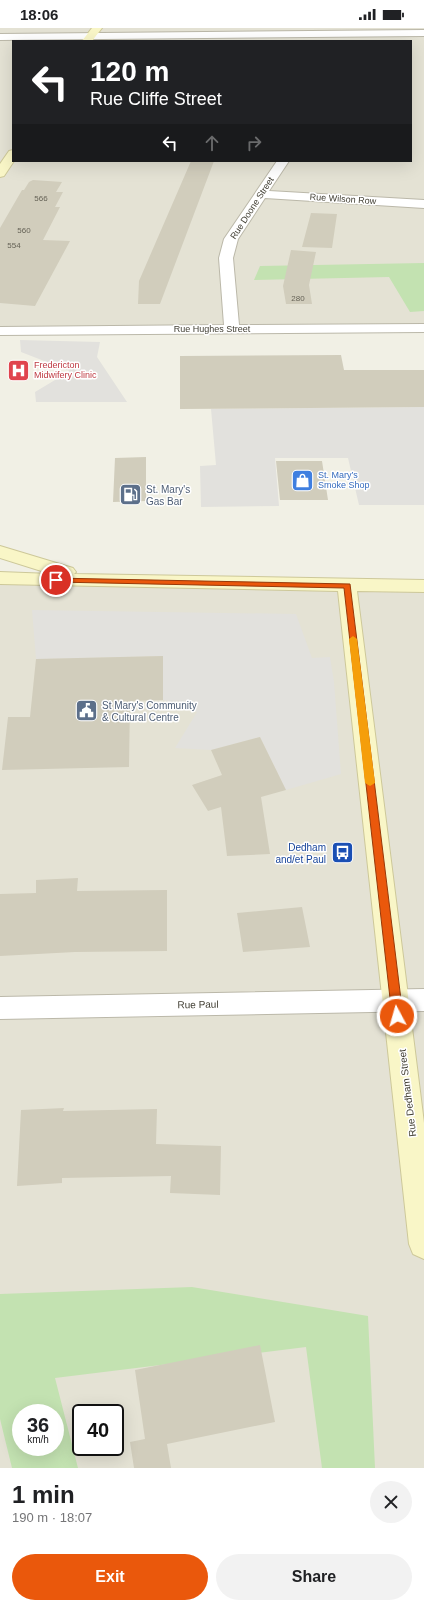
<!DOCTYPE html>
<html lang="en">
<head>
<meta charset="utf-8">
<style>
  body { margin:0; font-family:Arial,sans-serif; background:#f2f2f2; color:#202124; height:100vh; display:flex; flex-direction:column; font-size:15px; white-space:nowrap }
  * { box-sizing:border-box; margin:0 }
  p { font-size:13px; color:#757577 }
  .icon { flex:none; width:22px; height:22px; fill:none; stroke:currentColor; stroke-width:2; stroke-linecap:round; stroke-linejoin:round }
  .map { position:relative; height:1440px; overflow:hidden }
  .details { display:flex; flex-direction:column; background:#fff; flex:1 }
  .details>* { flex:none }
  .top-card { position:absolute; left:12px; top:12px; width:400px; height:122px; border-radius:0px; box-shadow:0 4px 16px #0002; background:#202124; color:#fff; overflow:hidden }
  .speed { position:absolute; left:12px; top:1376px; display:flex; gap:8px; font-size:20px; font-weight:700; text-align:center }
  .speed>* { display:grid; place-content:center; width:52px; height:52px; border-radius:50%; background:#fff; box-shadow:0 4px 16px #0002; line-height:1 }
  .speed small { font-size:10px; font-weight:400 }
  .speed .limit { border:2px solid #111; border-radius:6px; background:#fff; color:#111 }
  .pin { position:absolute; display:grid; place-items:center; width:34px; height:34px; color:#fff; margin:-17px; border:2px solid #fff; border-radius:50%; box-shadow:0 1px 4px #0007 }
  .me { position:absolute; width:44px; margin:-22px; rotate:354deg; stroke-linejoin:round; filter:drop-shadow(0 0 3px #0008) }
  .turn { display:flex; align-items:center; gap:14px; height:84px; padding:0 12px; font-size:18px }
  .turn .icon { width:52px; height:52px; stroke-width:2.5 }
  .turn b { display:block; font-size:28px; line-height:34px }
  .lanes { display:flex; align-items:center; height:38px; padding:0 12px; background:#0003; justify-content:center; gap:20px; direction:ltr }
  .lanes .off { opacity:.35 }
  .round { display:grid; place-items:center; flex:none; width:42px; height:42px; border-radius:21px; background:#f2f2f2 }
  .head { display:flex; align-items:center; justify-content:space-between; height:68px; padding:0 12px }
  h1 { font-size:24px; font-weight:700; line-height:30px }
  .cta { display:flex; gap:8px; margin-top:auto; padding:8px 12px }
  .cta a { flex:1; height:46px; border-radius:24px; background:#ea580c; color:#fff; font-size:16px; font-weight:700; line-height:46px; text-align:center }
  .cta a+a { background:#f2f2f2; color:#202124 }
  .status { display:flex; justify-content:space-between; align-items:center; height:28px; padding:0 20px; background:#fff; direction:ltr }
  .status svg { height:11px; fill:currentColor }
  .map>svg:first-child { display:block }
</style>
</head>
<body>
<div class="status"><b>18:06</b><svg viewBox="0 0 49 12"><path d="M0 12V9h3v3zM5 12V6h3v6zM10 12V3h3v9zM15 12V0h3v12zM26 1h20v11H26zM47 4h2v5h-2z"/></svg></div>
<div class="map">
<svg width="424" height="1440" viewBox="0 0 424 1440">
  <rect width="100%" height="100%" fill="#f1f0e5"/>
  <path fill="#e4e2d4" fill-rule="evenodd" d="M0,0h424v303h-424zM13,13h398v120h-398z
    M0,549l424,9v882h-424zM21,1385h34v34h-34zM81,1385h34v34h-34z"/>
  <path fill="#c3e2b1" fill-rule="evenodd" d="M424,235v48l-14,1 -21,-35 -135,3 6,-14z
    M192,1259l176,29 7,152h-53l-16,-121 -251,31 23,90h-66l-12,-49v-125zM21,1385h34v34h-34z"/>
  <path fill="#e2e1dd" d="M20,312l80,2 -3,15 30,45h-91l-1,-10 35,-21 -49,-19z
    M424,379v98h-65l-11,-47h-73l4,48 -78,1 -1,-41 16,-1 -5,-56z
    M32,582l264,4 16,44 18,-1 4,25 7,92 -55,16 -26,-53 -49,13 -36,-2 22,-36 -34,-12v-44l-127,3z"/>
  <path fill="#d1cdbc" d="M191,133h23l-54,143h-22l1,-23z
    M33,152l29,2 -6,10h7l-8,15h5l-17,33 27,1 -35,65 -35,-3v-75l22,-38h2l5,-8z
    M311,185l26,1 -5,34 -30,-1z
    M291,222l25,2 -7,33 3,19h-26l-3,-18z
    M341,327l3,15h80v37l-244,2v-53z
    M146,429v44l-33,1 2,-44z
    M276,433h46l6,39h-48z
    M163,628v44l-33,1 -1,66 -127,3 6,-53h22l6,-58z
    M260,709l26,53 -25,7 9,57 -43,2 -6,-49 -13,4 -16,-26 30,-10 -11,-25z
    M78,850l-1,13 90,-1v61l-92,1 -75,4v-62l36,-1v-13z
    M302,879l8,40 -67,5 -6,-39z
    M64,1080l-1,3 94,-2 -1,35 65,2 -1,49 -50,-2 1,-17 -109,2v5l-45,3 4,-76z
    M260,1317l15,77 -108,22 4,24h-37l-4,-26 15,-3 -10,-69z"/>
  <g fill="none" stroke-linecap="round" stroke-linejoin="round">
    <defs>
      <path id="street" d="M424,2v6l-424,4v-6z
        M277,133h12l-20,30 155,9v8l-159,-10 -27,41 -5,19 6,67 185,-1v8l-424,3v-8l224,-2 -5,-67 5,-19z
        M424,961v22l-424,8v-22z"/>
      <path id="secondary" d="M92,0h10l-10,13h-10z
        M13,122l1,11 -10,15 -4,1v-13l9,-13z
        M0,518l73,22 3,4 -2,2 350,6v12l-67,-1 67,532v136l-11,-5 -4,-10 -71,-653 -338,-7v-12l51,2 -51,-16z"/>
    </defs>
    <use href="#street" stroke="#bbb8a9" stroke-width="2"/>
    <use href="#secondary" stroke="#cdc899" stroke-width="2"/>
    <use href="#street" fill="#fff" fill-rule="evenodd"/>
    <use href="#secondary" fill="#f9f6c7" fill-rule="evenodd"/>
  </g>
  <path fill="#ea580c" stroke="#983908" d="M53,550l297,6 53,432 -2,3h-7l-2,-3 -48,-428 -288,-6h-3z"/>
  <path fill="#f59e0b" d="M353,608l4,3 18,144 -5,3 -5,-3 -16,-144z"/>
  <defs>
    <symbol id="hospital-square" viewBox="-11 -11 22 22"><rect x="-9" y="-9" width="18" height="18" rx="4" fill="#e0444e" stroke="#fff"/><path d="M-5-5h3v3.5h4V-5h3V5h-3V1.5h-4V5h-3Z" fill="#fff"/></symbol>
    <symbol id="shop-square" viewBox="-11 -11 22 22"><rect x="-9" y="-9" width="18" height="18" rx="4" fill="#3f7fe0" stroke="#fff"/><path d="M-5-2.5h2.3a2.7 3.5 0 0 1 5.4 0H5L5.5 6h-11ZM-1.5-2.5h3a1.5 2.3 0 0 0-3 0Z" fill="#fff"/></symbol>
    <symbol id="fuel-square" viewBox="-11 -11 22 22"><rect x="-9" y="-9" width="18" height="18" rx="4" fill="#5c6f8a" stroke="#fff"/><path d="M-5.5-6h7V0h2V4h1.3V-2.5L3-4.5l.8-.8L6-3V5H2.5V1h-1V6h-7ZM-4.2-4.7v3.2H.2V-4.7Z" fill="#fff"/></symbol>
    <symbol id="civic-square" viewBox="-11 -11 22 22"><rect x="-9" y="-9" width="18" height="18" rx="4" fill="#5c6f8a" stroke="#fff"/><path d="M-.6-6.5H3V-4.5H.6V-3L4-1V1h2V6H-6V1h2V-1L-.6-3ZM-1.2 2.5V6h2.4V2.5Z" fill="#fff"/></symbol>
    <symbol id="bus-square" viewBox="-11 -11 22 22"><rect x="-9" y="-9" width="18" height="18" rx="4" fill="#1a4fb4" stroke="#fff"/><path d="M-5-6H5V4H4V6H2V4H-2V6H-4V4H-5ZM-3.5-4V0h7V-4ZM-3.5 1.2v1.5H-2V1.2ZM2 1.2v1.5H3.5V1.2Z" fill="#fff"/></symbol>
  </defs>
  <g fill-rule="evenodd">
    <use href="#hospital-square" x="6" y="330" width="25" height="25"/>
    <use href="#shop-square" x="290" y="440" width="25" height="25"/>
    <use href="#fuel-square" x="118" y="454" width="25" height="25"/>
    <use href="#civic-square" x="74" y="670" width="25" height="25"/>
    <use href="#bus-square" x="330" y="812" width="25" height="25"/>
  </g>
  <g text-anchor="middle" stroke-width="3" stroke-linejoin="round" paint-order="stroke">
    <g font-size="8" fill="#666357">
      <text x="41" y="173">566</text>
      <text x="24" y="205">560</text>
      <text x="14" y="220">554</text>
      <text x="298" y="273">280</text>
    </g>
    <g font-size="9" fill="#434035" stroke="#fff">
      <text transform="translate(343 171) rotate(4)" y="3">Rue Wilson Row</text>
      <text transform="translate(252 180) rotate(-57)" y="3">Rue Doone Street</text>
      <text x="212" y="304">Rue Hughes Street</text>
    </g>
    <g font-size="9" fill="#be3a42" stroke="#fff" text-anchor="start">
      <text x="34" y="340">Fredericton<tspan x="34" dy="10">Midwifery Clinic</tspan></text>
    </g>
    <g font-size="9" fill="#366cbe" stroke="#fff" text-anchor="start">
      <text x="318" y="450">St. Mary’s<tspan x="318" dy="10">Smoke Shop</tspan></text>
    </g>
    <g font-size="10" fill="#4e5e75" stroke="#fff" text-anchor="start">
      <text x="146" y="465">St. Mary's<tspan x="146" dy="12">Gas Bar</tspan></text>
      <text x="102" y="681">St Mary's Community<tspan x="102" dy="12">&amp; Cultural Centre</tspan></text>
    </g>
    <g font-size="10" fill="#164399" stroke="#fff" text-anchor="end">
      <text x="326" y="823">Dedham<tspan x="326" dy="12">and/et Paul</tspan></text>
    </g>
    <g font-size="10" fill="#434035" stroke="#fff">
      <text transform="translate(198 976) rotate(-1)" y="4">Rue Paul</text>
      <text transform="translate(407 1065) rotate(-97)" y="4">Rue Dedham Street</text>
    </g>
  </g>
</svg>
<div class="speed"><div>36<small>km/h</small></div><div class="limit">40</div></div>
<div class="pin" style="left:56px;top:552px;background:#d93025"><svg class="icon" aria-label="arrive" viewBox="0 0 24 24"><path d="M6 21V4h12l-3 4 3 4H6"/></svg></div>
<svg class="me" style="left:397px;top:988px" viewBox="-20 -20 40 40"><circle r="17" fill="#ea580c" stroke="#fff" stroke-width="3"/><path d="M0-11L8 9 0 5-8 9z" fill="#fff"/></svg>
<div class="top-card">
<div class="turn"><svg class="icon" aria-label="left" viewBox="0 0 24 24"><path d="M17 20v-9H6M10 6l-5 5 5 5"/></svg><div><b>120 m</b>Rue Cliffe Street</div></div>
<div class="lanes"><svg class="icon" aria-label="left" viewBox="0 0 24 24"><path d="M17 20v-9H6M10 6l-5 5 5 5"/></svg><svg class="icon off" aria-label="ahead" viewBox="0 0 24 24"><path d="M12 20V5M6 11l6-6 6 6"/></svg><svg class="icon off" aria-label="right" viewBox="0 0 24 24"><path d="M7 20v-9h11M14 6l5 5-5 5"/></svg></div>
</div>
</div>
<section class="details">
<div class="head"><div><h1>1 min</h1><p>190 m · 18:07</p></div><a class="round"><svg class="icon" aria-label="close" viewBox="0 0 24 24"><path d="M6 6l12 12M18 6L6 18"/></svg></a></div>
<div class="cta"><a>Exit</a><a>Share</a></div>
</section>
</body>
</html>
